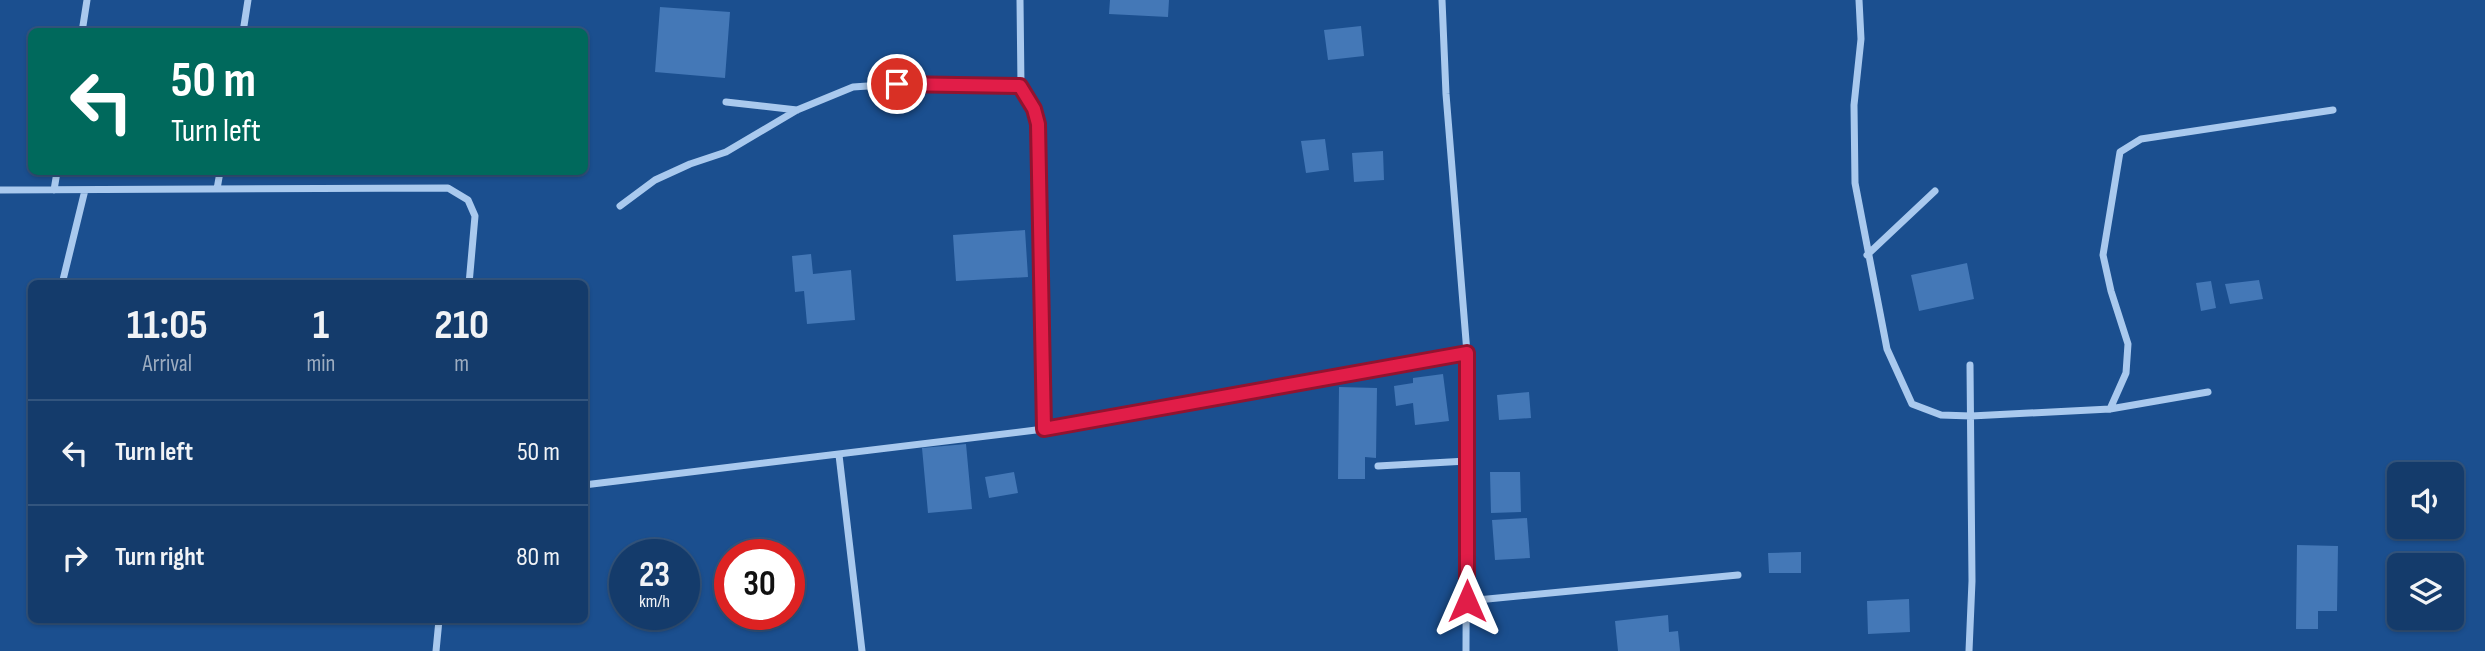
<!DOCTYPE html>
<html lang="en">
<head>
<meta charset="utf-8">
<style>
  body { margin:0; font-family:"Sofia Sans Condensed",sans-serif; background:#214673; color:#f1f3f6; height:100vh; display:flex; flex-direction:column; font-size:26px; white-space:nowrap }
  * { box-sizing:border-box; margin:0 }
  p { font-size:23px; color:#9dadc1 }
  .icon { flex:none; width:38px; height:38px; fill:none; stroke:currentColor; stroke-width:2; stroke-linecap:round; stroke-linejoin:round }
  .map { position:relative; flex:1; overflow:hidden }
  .panel { position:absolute; left:28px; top:280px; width:560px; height:343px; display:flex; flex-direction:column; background:#143b6b; border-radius:10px; box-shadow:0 2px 5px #0004,0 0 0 2px #33557e }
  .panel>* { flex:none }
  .banner { position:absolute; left:28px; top:28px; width:560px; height:147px; border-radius:10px; box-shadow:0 2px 5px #0004,0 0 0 2px #33557e; background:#00695c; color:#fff; overflow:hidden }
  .tools { position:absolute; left:2387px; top:462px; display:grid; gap:14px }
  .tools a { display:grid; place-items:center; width:77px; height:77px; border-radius:10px; background:#143b6b; box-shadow:0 2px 5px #0004,0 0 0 2px #33557e; font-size:35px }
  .speed { position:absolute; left:609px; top:539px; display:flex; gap:14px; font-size:35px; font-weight:700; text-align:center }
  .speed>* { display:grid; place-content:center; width:91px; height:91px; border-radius:50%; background:#143b6b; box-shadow:0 2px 5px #0004,0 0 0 2px #33557e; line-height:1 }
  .speed small { font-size:18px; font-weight:400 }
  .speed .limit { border:10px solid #d22; background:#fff; color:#111 }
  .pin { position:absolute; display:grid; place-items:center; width:60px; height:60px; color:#fff; margin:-30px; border:4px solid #fff; border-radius:50%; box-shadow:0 2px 7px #0007 }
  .me { position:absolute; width:77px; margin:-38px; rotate:0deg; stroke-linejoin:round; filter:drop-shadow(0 0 5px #0008) }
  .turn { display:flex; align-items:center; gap:24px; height:147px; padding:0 28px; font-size:32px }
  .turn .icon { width:91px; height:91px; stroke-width:2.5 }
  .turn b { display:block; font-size:49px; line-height:60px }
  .eta { display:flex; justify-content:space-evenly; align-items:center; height:119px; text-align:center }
  .eta b { font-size:42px; font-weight:700; line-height:49px }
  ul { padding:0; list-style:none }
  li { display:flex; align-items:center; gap:21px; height:105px; padding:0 28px; border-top:2px solid #33557e }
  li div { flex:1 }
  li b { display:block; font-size:26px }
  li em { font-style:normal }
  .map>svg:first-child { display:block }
</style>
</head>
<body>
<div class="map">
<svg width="2485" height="651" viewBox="0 0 2485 651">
  <rect width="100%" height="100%" fill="#1b4f8f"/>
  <path fill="#4478b7" d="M1110,0h59l-1,17 -59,-3z
    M660,7l70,5 -5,66 -70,-6z
    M1361,26l3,30 -36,4 -4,-30z
    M1325,139l4,31 -23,3 -5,-32z
    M1383,151l1,29 -30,2 -2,-29z
    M1025,230l3,47 -72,4 -3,-46z
    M811,254l2,20 38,-4 4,50 -48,4 -3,-33 -9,1 -3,-36z
    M1967,263l7,36 -55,12 -8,-36z
    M2259,280l4,19 -33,5 -5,-20z
    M2211,281l5,27 -15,3 -5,-28z
    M1443,374l6,47 -34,4 -2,-22 -17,3 -2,-20 19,-3v-5z
    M1339,387l38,1 -1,70 -11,-1v22h-27z
    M1529,392l2,26 -32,2 -2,-25z
    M966,444l6,65 -44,4 -6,-65z
    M1014,472l4,21 -29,5 -4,-21z
    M1490,472h30l1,40 -30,1z
    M1527,518l3,40 -35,2 -3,-40z
    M2297,545l41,1 -1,65h-19v18h-22z
    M1801,552v21h-32l-1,-20z
    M1909,599l1,33 -42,2 -1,-33z
    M1668,615l1,17 9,-1 2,20h-62l-3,-30z"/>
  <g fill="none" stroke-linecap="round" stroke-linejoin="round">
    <path stroke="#a9c9ee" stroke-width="7" d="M1020,0l1,86 13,23 4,15 6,305
      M1442,0l4,94 21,259
      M1859,0l2,39 -7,66 1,78 32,166 25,55 29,11 30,1 139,-7 98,-17
      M82,32l5,-32
      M243,32l5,-32
      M726,102l71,8
      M217,189l3,-17
      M0,190l448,-2 20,12 7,16 -6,68
      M54,190l3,-18
      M620,206l35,-26 35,-16 36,-12 71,-42 56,-23 44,-3 124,2
      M1867,255l68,-64
      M62,284l23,-94
      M2110,409l16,-36 2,-29 -17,-53 -8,-36 17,-103 21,-13 192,-29
      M839,455l23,196
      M1378,466l89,-5
      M584,485l460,-56 423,-76 -1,298
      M1467,601l271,-26
      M436,651l3,-31
      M1969,651l3,-70 -2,-216"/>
  </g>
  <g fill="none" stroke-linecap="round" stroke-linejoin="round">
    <defs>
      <path id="route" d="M897,84l123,2 14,23 4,15 6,305 423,-76v248"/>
    </defs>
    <use href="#route" stroke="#92132f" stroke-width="18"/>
    <use href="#route" stroke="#e11d48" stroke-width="12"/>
  </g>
</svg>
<div class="tools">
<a><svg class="icon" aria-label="sound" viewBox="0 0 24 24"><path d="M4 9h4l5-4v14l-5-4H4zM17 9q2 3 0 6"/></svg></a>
<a><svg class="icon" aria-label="layers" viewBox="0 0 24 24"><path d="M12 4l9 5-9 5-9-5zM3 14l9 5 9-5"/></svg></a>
</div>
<div class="speed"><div>23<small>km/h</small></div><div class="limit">30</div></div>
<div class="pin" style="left:897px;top:84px;background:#d93025"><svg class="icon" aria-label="arrive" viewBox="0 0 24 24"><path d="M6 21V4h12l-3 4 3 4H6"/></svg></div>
<svg class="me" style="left:1467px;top:601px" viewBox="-20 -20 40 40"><path d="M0-17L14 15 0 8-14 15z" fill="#e11d48" stroke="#fff" stroke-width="4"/></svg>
<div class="banner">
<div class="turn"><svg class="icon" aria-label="left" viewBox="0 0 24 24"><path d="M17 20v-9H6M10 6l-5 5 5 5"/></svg><div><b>50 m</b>Turn left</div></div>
</div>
<section class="panel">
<div class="eta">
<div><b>11:05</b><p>Arrival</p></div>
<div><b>1</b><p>min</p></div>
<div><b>210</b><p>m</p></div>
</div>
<ul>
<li><svg class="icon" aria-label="left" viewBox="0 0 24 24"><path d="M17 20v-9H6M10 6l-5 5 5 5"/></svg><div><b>Turn left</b></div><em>50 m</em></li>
<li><svg class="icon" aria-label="right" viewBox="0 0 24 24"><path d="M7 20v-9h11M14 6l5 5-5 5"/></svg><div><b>Turn right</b></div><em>80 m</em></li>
</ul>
</section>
</div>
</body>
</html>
